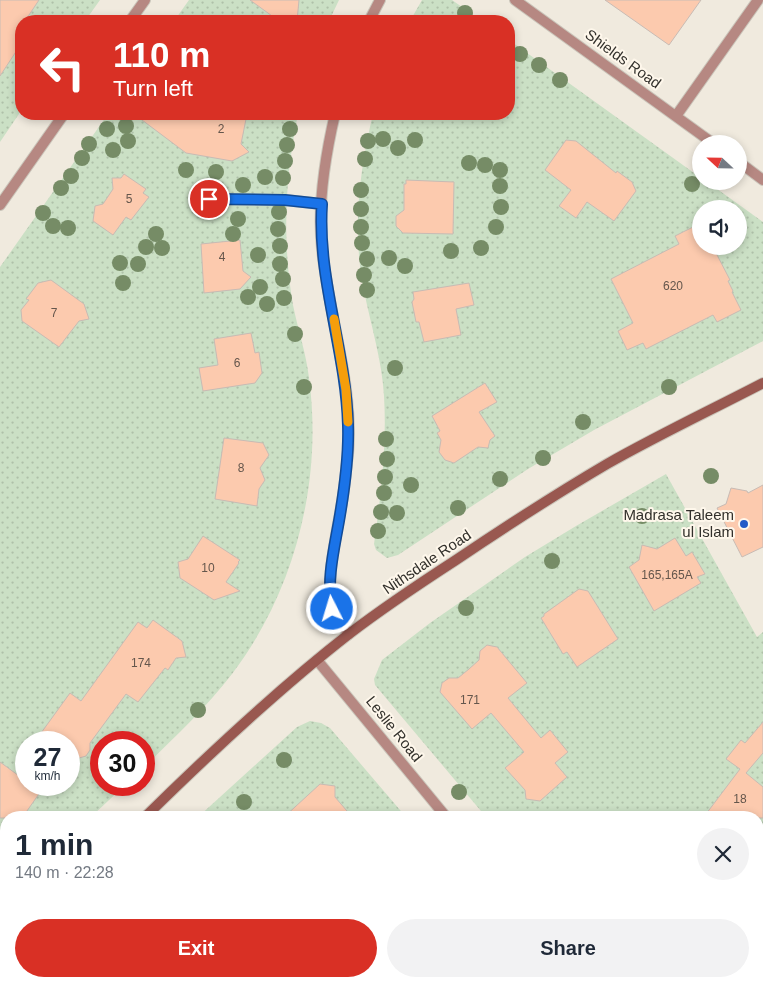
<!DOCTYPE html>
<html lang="en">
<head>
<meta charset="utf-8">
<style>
  body { margin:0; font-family:Helvetica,sans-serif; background:#f2f2f3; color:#1f2937; height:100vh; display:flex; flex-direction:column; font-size:19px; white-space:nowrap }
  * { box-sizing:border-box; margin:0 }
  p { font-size:16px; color:#747a83 }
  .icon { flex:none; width:28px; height:28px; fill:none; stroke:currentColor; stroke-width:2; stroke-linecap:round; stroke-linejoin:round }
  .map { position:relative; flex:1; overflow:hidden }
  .sheet { position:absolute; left:0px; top:811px; width:764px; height:176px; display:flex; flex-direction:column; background:#fff; border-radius:20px 20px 0 0; box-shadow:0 2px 8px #0003 }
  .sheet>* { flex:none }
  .top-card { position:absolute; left:15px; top:15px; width:500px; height:105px; border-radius:20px; box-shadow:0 2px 8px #0003; background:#d93025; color:#fff; overflow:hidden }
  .needle { width:32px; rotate:292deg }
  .tools { position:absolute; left:692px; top:135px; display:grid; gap:10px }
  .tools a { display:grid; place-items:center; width:55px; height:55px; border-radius:50%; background:#fff; box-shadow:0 2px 8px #0003; font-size:25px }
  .speed { position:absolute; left:15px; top:731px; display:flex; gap:10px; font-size:25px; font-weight:700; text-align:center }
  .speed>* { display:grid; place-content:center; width:65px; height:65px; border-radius:50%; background:#fff; box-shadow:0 2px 8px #0003; line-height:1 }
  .speed small { font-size:12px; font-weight:400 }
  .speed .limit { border:8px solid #d22; background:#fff; color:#111 }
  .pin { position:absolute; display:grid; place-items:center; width:42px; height:42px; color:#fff; margin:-21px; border:2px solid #fff; border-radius:50%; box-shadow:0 1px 5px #0007 }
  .me { position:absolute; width:55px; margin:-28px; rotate:355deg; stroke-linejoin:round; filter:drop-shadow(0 0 4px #0008) }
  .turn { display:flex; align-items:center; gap:18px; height:105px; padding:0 15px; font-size:22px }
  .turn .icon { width:65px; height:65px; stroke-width:2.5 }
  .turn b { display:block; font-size:35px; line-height:42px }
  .round { display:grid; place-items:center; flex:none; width:52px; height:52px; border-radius:26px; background:#f2f2f3 }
  .head { display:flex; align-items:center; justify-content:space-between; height:85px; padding:0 15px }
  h1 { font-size:30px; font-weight:600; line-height:38px }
  .action { display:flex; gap:10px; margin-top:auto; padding:10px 15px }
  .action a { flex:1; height:58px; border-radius:30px; background:#d93025; color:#fff; font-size:20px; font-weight:600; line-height:58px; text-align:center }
  .action a+a { background:#f2f2f3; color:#1f2937 }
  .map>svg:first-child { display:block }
</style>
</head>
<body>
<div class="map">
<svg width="763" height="987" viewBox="0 0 763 987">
  <defs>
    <pattern id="garden-dots" width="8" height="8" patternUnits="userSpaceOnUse" patternTransform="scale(1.25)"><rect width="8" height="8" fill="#cbe0c5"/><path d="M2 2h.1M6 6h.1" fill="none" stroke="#afc0a9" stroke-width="1.8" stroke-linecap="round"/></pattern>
  </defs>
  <rect width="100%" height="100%" fill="#f0eade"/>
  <path fill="url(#garden-dots)" fill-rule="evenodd" d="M0,0h100l-15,21h-64v90l-21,31z
    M189,0h150l-10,21h-155z
    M422,0h30l30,21h-72z
    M509,40l192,138v3h5l57,41v119l-169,89 -66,39 -130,86 -11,3 -11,-8 -2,-6c7,-49 13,-98 10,-148 -2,-36 -13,-70 -20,-105 -12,-59 -5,-119 9,-177h136zM701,209h38v37h-38z
    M108,114h190c-13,63 -16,127 -5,191 5,25 13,48 16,73 14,103 -14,213 -77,296 -26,34 -57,63 -88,93v-25h-43v43h24l-34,32 -85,1v86l-6,7v-644zM26,742h43v43h-43z
    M666,474l91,163 6,-5v308l-5,7v-129l-272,-1 -111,-132 -1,-6 8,-19 48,-37 95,-66 51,-31z
    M310,721l11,2 9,5 76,89 -209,1 100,-91z
    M35,981h524l8,6h-537z
    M669,981h59l-5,6h-45z"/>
  <path fill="#fccaae" stroke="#c8bbb4" d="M0,0h39l-14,21h-4v23l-21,32z
    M250,0h49l-2,21h-18z
    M605,0h96l-32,45z
    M134,114h113l-6,30 8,8 -17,9 -46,-8z
    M566,140l10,1 40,32 1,-2 15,11 4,9 -22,30 -27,-19 -11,16 -17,-12 12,-16 -26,-20z
    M124,174l22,15 -3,4 6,4 -18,23 -5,-3 -13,18 -20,-14 2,-15 8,-2 10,-15 -1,-11h9z
    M406,180l48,2 -1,52 -50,-1 -7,-7v-10l8,-6v-26h2z
    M697,225l4,8v13h10l2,6 2,-1 15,29 -2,1 5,10 -1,1 9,18 -24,12 -4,-7 -67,34 -3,-6 -16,7 -9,-19 15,-8 -22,-44 68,-35 -4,-8z
    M240,240l3,31 8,6 -11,12 -36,4 -3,-49z
    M51,280l33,24 5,15 -10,2 -20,26 -37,-26 -1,-11 8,-10 -3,-1 12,-16z
    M469,283l5,22 -18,4 5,26 -37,7 -5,-20h-3l-4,-20 2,-3 -1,-7z
    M251,333l4,20 4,-1 3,21 -7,10 -52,8 -4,-23 19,-3 -4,-26z
    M485,383l12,19 -18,10 16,24 -5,4 -2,8 -10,-1 -24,16 -9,-3 -6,-8 2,-12 -4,-7 3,-2 -8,-15z
    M224,438l39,5 6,12 -9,13 5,12 -6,9 -2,17 -42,-7z
    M763,485v62l-21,10 -25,-49 9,-4 5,-16 16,3 1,2z
    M203,536l37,24 -2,2 1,1 -13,19 14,9 -26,9 -34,-22 -2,-16 10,-3z
    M675,538l11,18 6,-4 13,22 -8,3 4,6 -47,28 -25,-44 10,-7 3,-15 15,4z
    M579,589l9,2 30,48 -41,28 -10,-15 -4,2 -22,-36 3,-2v-2z
    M153,620l29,21 4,16 -10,1 -8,12 -3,-2 -27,34 -12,-8 -36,49v7l-4,6 -17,5v-19h-15l-13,-9 29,-40 11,8 57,-79 9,6z
    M487,645l10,2 30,36 -19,15 33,40 9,-8 18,22 -13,11 12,14 -27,24 -14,-2 -1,-9 -20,-22 19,-16 -33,-39 -19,16 -32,-37 2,-9 7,-5h9l11,-9 10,-9 1,-9z
    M763,722v31l-17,20 17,14v31h-60l37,-49 -14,-10 15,-19 4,3z
    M0,762l26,19v4h6l9,6 -19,27h-22z
    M320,784l15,2v11l18,21h-70z"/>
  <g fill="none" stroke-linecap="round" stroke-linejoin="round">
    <defs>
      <path id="lane" d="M202,199l83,1 37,4"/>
      <path id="street" d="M515,0l199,144
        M130,21l15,-21
        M369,21l11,-21
        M335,114c-10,43 -18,90 -13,135 7,69 32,136 26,206 -2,14 -3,28 -5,41 -4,27 -19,89 -11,113 4,9 11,17 17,25
        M676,116l82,-116
        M739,162l24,18
        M0,205l64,-91
        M317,660l130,158
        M614,981l9,6
        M762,987l1,-1"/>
      <path id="secondary" d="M144,818c66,-65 132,-127 205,-184 34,-26 70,-50 107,-74 49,-33 100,-66 151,-96 51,-29 104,-54 156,-81
        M0,966l6,-7"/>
    </defs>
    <use href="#lane" stroke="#cac5ba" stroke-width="12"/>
    <use href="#street" stroke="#cac5ba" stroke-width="12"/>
    <use href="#secondary" stroke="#cac5ba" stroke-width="12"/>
    <use href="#lane" stroke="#b68882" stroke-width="10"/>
    <use href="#street" stroke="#b68882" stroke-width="10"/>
    <use href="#secondary" stroke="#995850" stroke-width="10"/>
  </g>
  <g fill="#768c66">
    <circle cx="465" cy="13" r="8"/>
    <circle cx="520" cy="54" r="8"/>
    <circle cx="539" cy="65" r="8"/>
    <circle cx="560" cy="80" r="8"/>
    <circle cx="126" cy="126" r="8"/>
    <circle cx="107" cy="129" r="8"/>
    <circle cx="290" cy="129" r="8"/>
    <circle cx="383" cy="139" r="8"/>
    <circle cx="415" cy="140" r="8"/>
    <circle cx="128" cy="141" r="8"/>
    <circle cx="368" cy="141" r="8"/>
    <circle cx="89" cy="144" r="8"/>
    <circle cx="287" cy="145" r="8"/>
    <circle cx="398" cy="148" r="8"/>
    <circle cx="113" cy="150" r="8"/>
    <circle cx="82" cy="158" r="8"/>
    <circle cx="365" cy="159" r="8"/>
    <circle cx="285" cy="161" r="8"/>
    <circle cx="469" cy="163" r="8"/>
    <circle cx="485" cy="165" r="8"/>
    <circle cx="186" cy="170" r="8"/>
    <circle cx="500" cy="170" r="8"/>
    <circle cx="216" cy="172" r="8"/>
    <circle cx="71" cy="176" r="8"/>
    <circle cx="265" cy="177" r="8"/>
    <circle cx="283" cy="178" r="8"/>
    <circle cx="692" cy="184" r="8"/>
    <circle cx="243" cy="185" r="8"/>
    <circle cx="500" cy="186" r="8"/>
    <circle cx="61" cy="188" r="8"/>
    <circle cx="361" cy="190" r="8"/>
    <circle cx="501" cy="207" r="8"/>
    <circle cx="361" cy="209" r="8"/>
    <circle cx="279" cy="212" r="8"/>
    <circle cx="43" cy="213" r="8"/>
    <circle cx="238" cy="219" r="8"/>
    <circle cx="53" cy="226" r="8"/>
    <circle cx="361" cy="227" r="8"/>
    <circle cx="496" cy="227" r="8"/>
    <circle cx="68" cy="228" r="8"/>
    <circle cx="278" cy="229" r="8"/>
    <circle cx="156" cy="234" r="8"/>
    <circle cx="233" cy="234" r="8"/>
    <circle cx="362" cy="243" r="8"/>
    <circle cx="280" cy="246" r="8"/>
    <circle cx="146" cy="247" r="8"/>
    <circle cx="162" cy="248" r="8"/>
    <circle cx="481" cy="248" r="8"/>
    <circle cx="451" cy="251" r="8"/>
    <circle cx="258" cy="255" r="8"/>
    <circle cx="389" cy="258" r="8"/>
    <circle cx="367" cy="259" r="8"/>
    <circle cx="120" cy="263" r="8"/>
    <circle cx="138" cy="264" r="8"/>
    <circle cx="280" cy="264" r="8"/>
    <circle cx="405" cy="266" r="8"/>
    <circle cx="364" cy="275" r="8"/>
    <circle cx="283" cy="279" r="8"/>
    <circle cx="123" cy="283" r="8"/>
    <circle cx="260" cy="287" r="8"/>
    <circle cx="367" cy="290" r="8"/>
    <circle cx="248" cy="297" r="8"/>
    <circle cx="284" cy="298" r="8"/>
    <circle cx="267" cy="304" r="8"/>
    <circle cx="295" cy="334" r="8"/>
    <circle cx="395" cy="368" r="8"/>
    <circle cx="304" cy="387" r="8"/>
    <circle cx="669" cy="387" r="8"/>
    <circle cx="583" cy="422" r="8"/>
    <circle cx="386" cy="439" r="8"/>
    <circle cx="543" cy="458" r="8"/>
    <circle cx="387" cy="459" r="8"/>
    <circle cx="711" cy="476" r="8"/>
    <circle cx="385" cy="477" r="8"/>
    <circle cx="500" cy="479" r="8"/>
    <circle cx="411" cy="485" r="8"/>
    <circle cx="384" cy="493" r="8"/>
    <circle cx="458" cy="508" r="8"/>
    <circle cx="381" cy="512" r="8"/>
    <circle cx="397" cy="513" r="8"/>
    <circle cx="642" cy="516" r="8"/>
    <circle cx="378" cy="531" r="8"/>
    <circle cx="552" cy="561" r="8"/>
    <circle cx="466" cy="608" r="8"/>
    <circle cx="198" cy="710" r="8"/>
    <circle cx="284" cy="760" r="8"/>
    <circle cx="459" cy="792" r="8"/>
    <circle cx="244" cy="802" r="8"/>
  </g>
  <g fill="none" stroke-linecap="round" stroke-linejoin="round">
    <defs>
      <path id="route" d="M209,199l76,1 37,4c-5,75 24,146 26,221 1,30 -3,60 -8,90 -5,31 -14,63 -8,94"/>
    </defs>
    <use href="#route" stroke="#114b97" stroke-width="12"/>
    <use href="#route" stroke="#1a73e8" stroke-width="9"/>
    <path stroke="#f59e0b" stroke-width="9" d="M334,319l12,71 2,32"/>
  </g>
  <circle fill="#225ac7" stroke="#fef7eb" stroke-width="2" cx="744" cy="524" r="5"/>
  <g text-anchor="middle" stroke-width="4" stroke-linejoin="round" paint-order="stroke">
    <g font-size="12" fill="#64564c">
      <text x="221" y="133">2</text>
      <text x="129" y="203">5</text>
      <text x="222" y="261">4</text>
      <text x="673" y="290">620</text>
      <text x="54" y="317">7</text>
      <text x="237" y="367">6</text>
      <text x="241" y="472">8</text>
      <text x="208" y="572">10</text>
      <text x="667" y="579">165,165A</text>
      <text x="141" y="667">174</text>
      <text x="470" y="704">171</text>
      <text x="740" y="803">18</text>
    </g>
    <g font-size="15" fill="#32302b" stroke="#fef7eb">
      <text transform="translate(623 59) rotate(36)" y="5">Shields Road</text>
      <text transform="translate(427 562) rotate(-34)" y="5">Nithsdale Road</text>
      <text transform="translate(394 729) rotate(51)" y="5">Leslie Road</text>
    </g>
    <g font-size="15" fill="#32302b" stroke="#fef7eb" text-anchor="end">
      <text x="734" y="520">Madrasa Taleem<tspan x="734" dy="17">ul Islam</tspan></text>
    </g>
  </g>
</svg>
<div class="tools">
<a><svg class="needle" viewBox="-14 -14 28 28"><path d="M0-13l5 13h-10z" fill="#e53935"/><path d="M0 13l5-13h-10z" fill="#747a83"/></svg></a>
<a><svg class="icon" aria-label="sound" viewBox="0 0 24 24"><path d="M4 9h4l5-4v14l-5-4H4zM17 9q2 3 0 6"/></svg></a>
</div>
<div class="speed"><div>27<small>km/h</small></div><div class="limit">30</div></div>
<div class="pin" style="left:209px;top:199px;background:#d93025"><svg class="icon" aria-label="arrive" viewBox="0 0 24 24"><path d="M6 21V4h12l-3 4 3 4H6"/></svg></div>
<svg class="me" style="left:332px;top:609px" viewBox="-20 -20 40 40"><circle r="17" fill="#1a73e8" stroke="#fff" stroke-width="3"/><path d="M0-11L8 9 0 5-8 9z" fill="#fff"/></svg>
<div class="top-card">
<div class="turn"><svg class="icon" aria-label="left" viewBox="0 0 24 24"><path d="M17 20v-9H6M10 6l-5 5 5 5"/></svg><div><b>110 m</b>Turn left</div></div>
</div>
<section class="sheet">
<div class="head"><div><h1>1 min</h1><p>140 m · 22:28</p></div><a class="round"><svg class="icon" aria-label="close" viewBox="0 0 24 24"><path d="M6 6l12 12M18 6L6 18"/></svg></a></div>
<div class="action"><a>Exit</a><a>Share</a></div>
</section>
</div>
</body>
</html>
